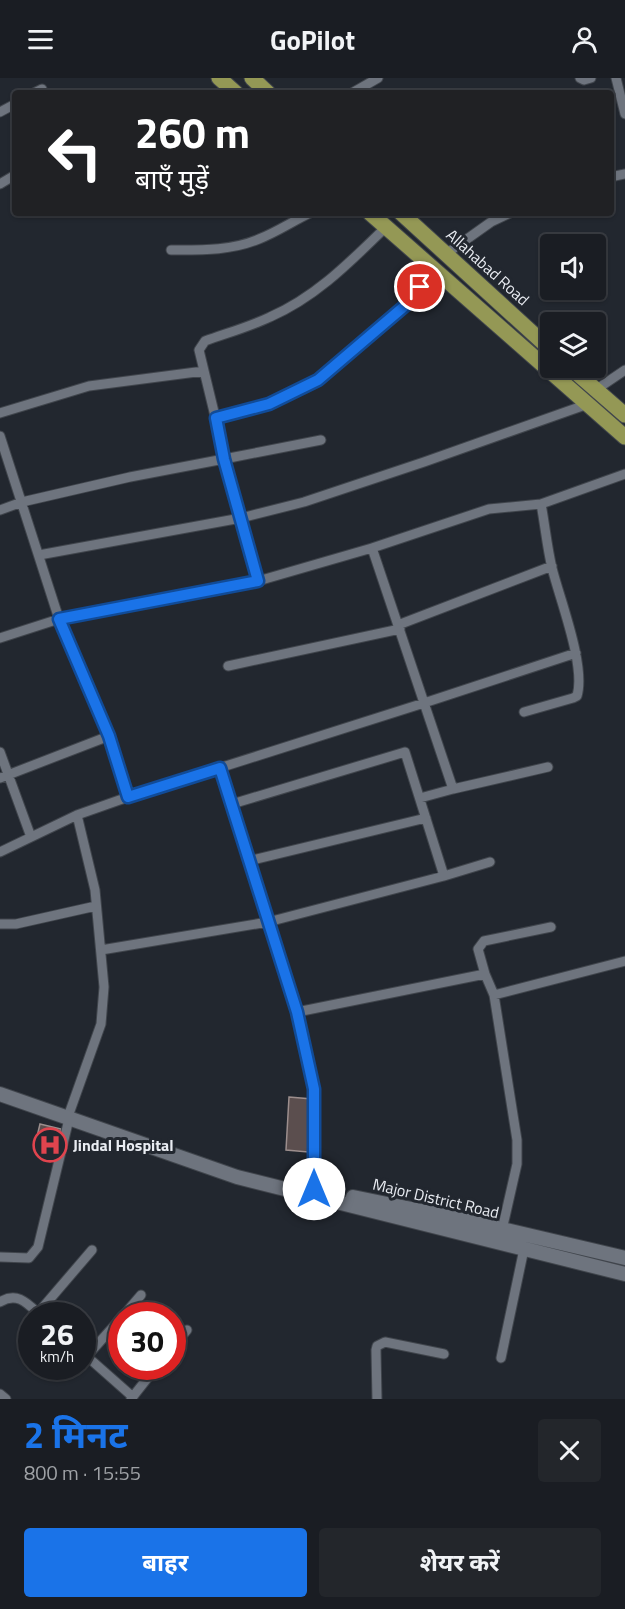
<!DOCTYPE html>
<html lang="hi">
<head>
<meta charset="utf-8">
<style>
  body { margin:0; font-family:"Titillium Web","Noto Sans Devanagari",sans-serif; background:#23262b; color:#f1f3f6; height:100vh; display:flex; flex-direction:column; font-size:22px; white-space:nowrap }
  * { box-sizing:border-box; margin:0 }
  p { font-size:20px; color:#9fa2a6 }
  .icon { flex:none; width:33px; height:33px; fill:none; stroke:currentColor; stroke-width:2; stroke-linecap:round; stroke-linejoin:round }
  .map { position:relative; height:1321px; overflow:hidden }
  .side { display:flex; flex-direction:column; background:#1a1d23; flex:1 }
  .side>* { flex:none }
  .banner { position:absolute; left:12px; top:12px; width:602px; height:126px; border-radius:6px; box-shadow:0 2px 4px #0004,0 0 0 2px #383b41; background:#202124; color:#fff; overflow:hidden }
  .tools { position:absolute; left:540px; top:156px; display:grid; gap:12px }
  .tools a { display:grid; place-items:center; width:66px; height:66px; border-radius:6px; background:#1a1d23; box-shadow:0 2px 4px #0004,0 0 0 2px #383b41; font-size:30px }
  .speed { position:absolute; left:18px; top:1224px; display:flex; gap:12px; font-size:30px; font-weight:700; text-align:center }
  .speed>* { display:grid; place-content:center; width:78px; height:78px; border-radius:50%; background:#1a1d23; box-shadow:0 2px 4px #0004,0 0 0 2px #383b41; line-height:1 }
  .speed small { font-size:15px; font-weight:400 }
  .speed .limit { border:9px solid #d22; background:#fff; color:#111 }
  .pin { position:absolute; display:grid; place-items:center; width:51px; height:51px; color:#fff; margin:-26px; border:3px solid #fff; border-radius:50%; box-shadow:0 2px 6px #0007 }
  .me { position:absolute; width:66px; margin:-33px; rotate:0deg; stroke-linejoin:round; filter:drop-shadow(0 0 4px #0008) }
  .turn { display:flex; align-items:center; gap:21px; height:126px; padding:0 24px; font-size:27px }
  .turn .icon { width:78px; height:78px; stroke-width:2.5 }
  .turn b { display:block; font-size:42px; line-height:51px }
  .round { display:grid; place-items:center; flex:none; width:63px; height:63px; border-radius:6px; background:#23262b }
  .headline { display:flex; align-items:center; justify-content:space-between; height:102px; padding:0 24px }
  h1 { font-size:36px; font-weight:700; line-height:45px; color:#1a73e8 }
  .cta { display:flex; gap:12px; margin-top:auto; padding:12px 24px }
  .cta a { flex:1; height:69px; border-radius:6px; background:#1a73e8; color:#fff; font-size:24px; font-weight:700; line-height:69px; text-align:center }
  .cta a+a { background:#23262b; color:#f1f3f6 }
  header { display:flex; justify-content:space-between; align-items:center; height:78px; padding:0 24px; background:#1a1d23; font-size:27px; font-weight:700 }
  .map>svg:first-child { display:block }
</style>
</head>
<body>
<header><svg class="icon" aria-label="menu" viewBox="0 0 24 24"><path d="M4 6h16M4 12h16M4 18h16"/></svg>GoPilot<svg class="icon" aria-label="person" viewBox="0 0 24 24"><circle cx="12" cy="8" r="4"/><path d="M4 21q1-7 8-7t8 7"/></svg></header>
<div class="map">
<svg width="625" height="1321" viewBox="0 0 625 1321">
  <rect width="100%" height="100%" fill="#22272f"/>
  <path fill="#5b4e4e" stroke="#9c8e8d" stroke-width="1.5" d="M289,1019l23,2 -4,53 -22,-2z
    M40,1046l21,5 -6,26 -21,-6z"/>
  <g fill="none" stroke-linecap="round" stroke-linejoin="round">
    <defs>
      <path id="street" d="M580,0l4,2 7,-2
        M616,0l9,36
        M34,15l8,-4
        M352,15l26,-15
        M0,34l15,-8
        M610,99l15,-3
        M0,106l15,-9
        M171,172c29,0 60,1 88,-11 18,-7 34,-18 51,-26
        M446,176l45,-32 19,-9
        M594,313l31,-21
        M0,335l89,-27 115,-15
        M216,340l53,-14 49,-24 89,-76 27,-34
        M0,358l59,183 50,117 19,61
        M0,432l22,-8 108,-25 94,-18 -2,-14 -23,-95 6,-9c22,-8 44,-14 65,-24 46,-20 80,-55 116,-90
        M372,470l81,241 95,-22
        M39,477l202,-37 63,-16 120,-40 164,-58
        M258,503l-34,-122 97,-19
        M398,547l154,-59
        M0,560l59,-19 199,-38 114,-33 117,-39 52,-5
        M228,588l172,-37
        M524,634l49,-14 4,-2c9,-30 -17,-96 -25,-128 -5,-21 -7,-43 -11,-64l84,-30
        M0,674l31,85
        M220,690l12,36
        M0,700l109,-42
        M420,720l33,-9
        M0,774l77,-37 51,-18 296,-94 152,-50
        M248,783l178,-43
        M0,846h16l80,-18
        M101,872l167,-28 176,-46 46,-14
        M485,896l-7,-25 6,-8 67,-14
        M494,917l23,145v24l-15,66
        M297,934l188,-38 9,21 131,-34
        M70,1033l31,-87 3,-37 -9,-97 -18,-75
        M314,1111v-101l-17,-76 -65,-208 173,-52 39,124
        M0,1179l29,1 9,-11 31,-128
        M0,1224c18,-11 28,2 41,14
        M38,1235l54,-63
        M123,1238l18,-21
        M172,1270l15,-18
        M82,1274l51,45
        M87,1278l35,-39
        M501,1280l23,-109
        M0,1316l6,5
        M131,1321l26,-33
        M377,1321l-1,-49 1,-4 8,-4 59,12"/>
      <path id="secondary" d="M0,1016l237,83 388,97
        M353,1119l93,19 179,42"/>
      <path id="primary" d="M219,0l17,15
        M252,0l16,15
        M370,135l255,224
        M401,135l149,136
        M571,290l54,47"/>
    </defs>
    <use href="#street" stroke="#40454c" stroke-width="11"/>
    <use href="#secondary" stroke="#40454c" stroke-width="16"/>
    <use href="#primary" stroke="#40454c" stroke-width="17"/>
    <use href="#street" stroke="#6e747e" stroke-width="9"/>
    <use href="#secondary" stroke="#6e747e" stroke-width="14"/>
    <use href="#primary" stroke="#949855" stroke-width="15"/>
  </g>
  <g fill="none" stroke-linecap="round" stroke-linejoin="round">
    <defs>
      <path id="route" d="M314,1111v-100l-17,-77 -77,-244 -92,29 -19,-61 -50,-117 199,-38 -34,-122 -8,-41 53,-14 49,-24 89,-76 13,-17"/>
    </defs>
    <use href="#route" stroke="#114b97" stroke-width="15"/>
    <use href="#route" stroke="#1a73e8" stroke-width="10"/>
  </g>
  <defs>
    <symbol id="hospital-ring" viewBox="-11 -11 22 22"><circle r="9.5" fill="#22272f" stroke="#e0444e" stroke-width="1.5"/><path d="M-5-5h3v3.5h4V-5h3V5h-3V1.5h-4V5h-3Z" fill="#e0444e"/></symbol>
  </defs>
  <g fill-rule="evenodd">
    <use href="#hospital-ring" x="31" y="1048" width="38" height="38"/>
  </g>
  <g text-anchor="middle" stroke-width="6" stroke-linejoin="round" paint-order="stroke">
    <g font-size="16" fill="#e9ecf2" stroke="#22272f">
      <text transform="translate(488 189) rotate(42)" y="6">Allahabad Road</text>
      <text transform="translate(436 1120) rotate(13)" y="6">Major District Road</text>
    </g>
    <g font-size="16" font-weight="bold" fill="#e9ecf2" stroke="#22272f" text-anchor="start">
      <text x="73" y="1073">Jindal Hospital</text>
    </g>
  </g>
</svg>
<div class="tools">
<a><svg class="icon" aria-label="sound" viewBox="0 0 24 24"><path d="M4 9h4l5-4v14l-5-4H4zM17 9q2 3 0 6"/></svg></a>
<a><svg class="icon" aria-label="layers" viewBox="0 0 24 24"><path d="M12 4l9 5-9 5-9-5zM3 14l9 5 9-5"/></svg></a>
</div>
<div class="speed"><div>26<small>km/h</small></div><div class="limit">30</div></div>
<div class="pin" style="left:420px;top:209px;background:#d93025"><svg class="icon" aria-label="arrive" viewBox="0 0 24 24"><path d="M6 21V4h12l-3 4 3 4H6"/></svg></div>
<svg class="me" style="left:314px;top:1111px" viewBox="-20 -20 40 40"><circle r="19" fill="#fff"/><path d="M0-13L10 11 0 6-10 11z" fill="#1a73e8"/></svg>
<div class="banner">
<div class="turn"><svg class="icon" aria-label="left" viewBox="0 0 24 24"><path d="M17 20v-9H6M10 6l-5 5 5 5"/></svg><div><b>260 m</b>बाएँ मुड़ें</div></div>
</div>
</div>
<section class="side">
<div class="headline"><div><h1>2 मिनट</h1><p>800 m · 15:55</p></div><a class="round"><svg class="icon" aria-label="close" viewBox="0 0 24 24"><path d="M6 6l12 12M18 6L6 18"/></svg></a></div>
<div class="cta"><a>बाहर</a><a>शेयर करें</a></div>
</section>
</body>
</html>
